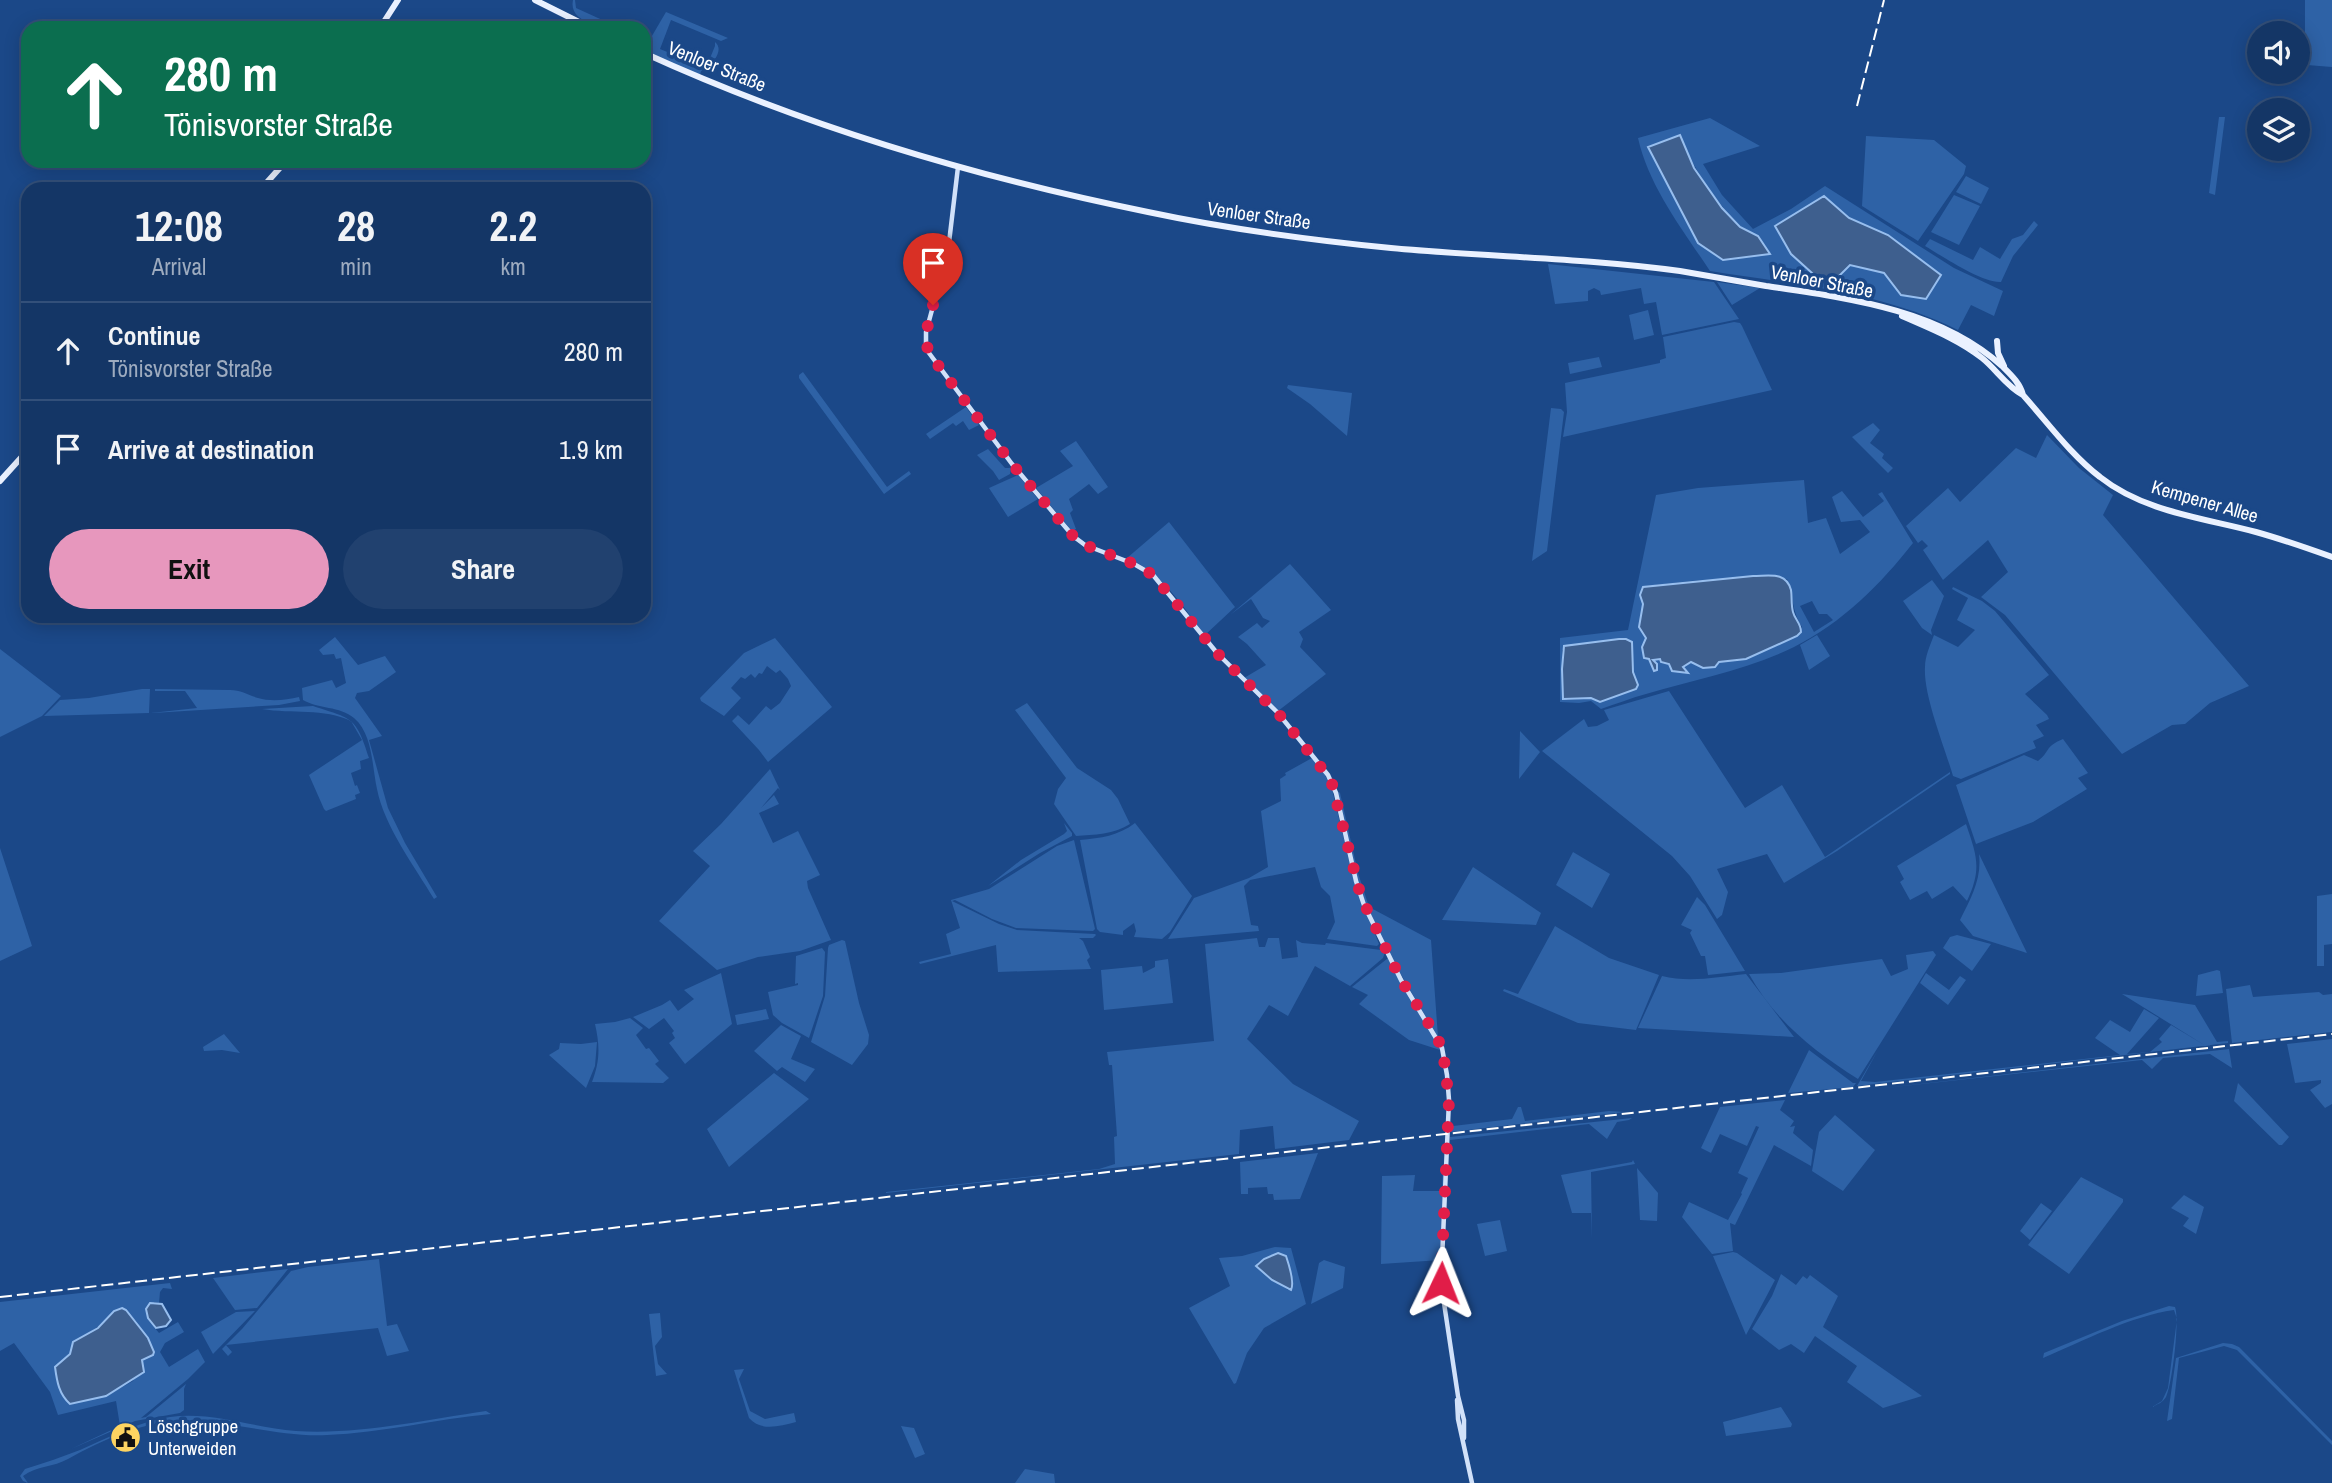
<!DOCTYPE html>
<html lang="en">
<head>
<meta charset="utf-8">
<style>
  body { margin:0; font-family:"Archivo Narrow",sans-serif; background:#21416f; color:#f1f3f6; height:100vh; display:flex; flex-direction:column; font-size:26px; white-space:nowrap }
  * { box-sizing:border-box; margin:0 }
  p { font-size:23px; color:#9dabbf }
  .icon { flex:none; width:38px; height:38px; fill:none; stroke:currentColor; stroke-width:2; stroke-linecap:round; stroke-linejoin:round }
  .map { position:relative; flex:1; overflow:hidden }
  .side { position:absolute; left:21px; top:182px; width:630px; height:441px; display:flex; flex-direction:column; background:#143666; border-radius:21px; box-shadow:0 4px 18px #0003,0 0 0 2px #33507a }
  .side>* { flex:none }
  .guide { position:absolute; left:21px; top:21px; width:630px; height:147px; border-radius:21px; box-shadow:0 4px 18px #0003,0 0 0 2px #33507a; background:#0b6e4f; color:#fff; overflow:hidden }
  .tools { position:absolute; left:2247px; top:21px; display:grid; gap:14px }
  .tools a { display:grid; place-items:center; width:63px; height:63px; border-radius:50%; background:#143666; box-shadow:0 4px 18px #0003,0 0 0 2px #33507a; font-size:35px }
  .pin { position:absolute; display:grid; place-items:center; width:60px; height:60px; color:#fff; margin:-72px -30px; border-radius:50% 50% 50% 0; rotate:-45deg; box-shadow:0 0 7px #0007 }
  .pin .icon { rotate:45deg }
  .me { position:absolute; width:77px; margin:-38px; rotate:2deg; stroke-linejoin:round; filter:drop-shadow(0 0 5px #0008) }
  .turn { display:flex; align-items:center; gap:24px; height:147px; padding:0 28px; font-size:32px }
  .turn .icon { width:91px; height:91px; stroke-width:2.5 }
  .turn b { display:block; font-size:49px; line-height:60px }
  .eta { display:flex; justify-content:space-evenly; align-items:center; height:119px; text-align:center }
  .eta b { font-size:42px; font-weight:700; line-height:49px }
  .primary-button { display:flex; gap:14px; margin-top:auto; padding:14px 28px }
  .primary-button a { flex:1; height:80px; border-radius:42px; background:#e797bd; color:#111; font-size:28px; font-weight:700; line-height:80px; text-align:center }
  .primary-button a+a { background:#21416f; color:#f1f3f6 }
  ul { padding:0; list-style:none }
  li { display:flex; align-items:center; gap:21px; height:98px; padding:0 28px; border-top:2px solid #33507a }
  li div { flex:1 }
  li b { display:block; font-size:26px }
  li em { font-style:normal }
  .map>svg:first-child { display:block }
</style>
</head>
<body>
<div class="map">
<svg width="2332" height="1483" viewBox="0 0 2332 1483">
  <rect width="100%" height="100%" fill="#1b4888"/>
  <path fill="#2e62a6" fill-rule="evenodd" d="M573,0h2l1,8 44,20c-16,0 -52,-5 -47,-28z
    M2305,0h27v67l-25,-2v-14l-9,-7v-8l7,-1z
    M666,12l62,26 -7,3 -50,-21 -11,29 46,19 9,-22v-4c9,8 -1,18 -6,26l-8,3 -1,4 -56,-24v-12l5,2z
    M2219,117h6l-10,78 -6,-2z
    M1710,118l50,28 -57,18 19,31 31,34 38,-20 34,-23 129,82 49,23 -9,25 -23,-11 -13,25c-76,-38 -165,-46 -248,-59 -27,-41 -61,-84 -72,-133zM1680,136c16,37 33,61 60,91l-91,-80zM1823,196l26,22 39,17 52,40 -39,20 -17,-22 -34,-8 -16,16 -59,-54z
    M1866,136l68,4 32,26 -2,8 -46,67 -56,-35z
    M1966,176l23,12 -8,16 -25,-12z
    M1954,195l26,11 -21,39 -28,-13z
    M2034,221l4,4 -25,31 -12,26c-19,1 -59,-26 -76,-36l5,-7 43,21 7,-13 20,12 12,-20 11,-4z
    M1548,264l166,18 25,37 -77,16 -6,-33 -12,2 -3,-16 -40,7 -1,-4 -6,-3 -6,3v10l-33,3z
    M1717,282l43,6 -28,17z
    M1648,310l6,25 -20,5 -5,-25z
    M1734,322l6,1 2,3 30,64 -209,47 4,-25 -2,-29 95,-20v-3l6,-2 -3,-21z
    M1599,357l3,10 -32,7 -2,-11z
    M803,372l84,115 22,-16 2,3 -27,20 -85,-116v-3z
    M1288,385l64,8 -5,43 -37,-32 -23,-16z
    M966,407l13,18 -10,5 -6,-9 -7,5 -3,-3 -23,16 -4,-5z
    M1551,408l10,1 3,3 -17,139 -15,10z
    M1873,423l7,7 -10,13 14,11 -2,4 11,10 -5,5 -36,-36z
    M2047,435l32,33 34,27 -10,20 146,171 -39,17 -25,21 -13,1 -50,29 -117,-139 -24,-18 27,-25 -20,-32 -45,40 -20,-30 5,-4 -6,-6 -4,3 -12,-17 42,-38 12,14 56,-54 20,10z
    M1076,441l32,46 -10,7 -9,-10 -20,15 4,11 -3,3 6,16 -4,2 -36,-43 37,-22 -13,-15z
    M988,449l17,19h5l-1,-2 2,3 -1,5 -11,6 -6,-9 -16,-16z
    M1018,475l20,24 -30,18 -19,-29z
    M1804,480l4,43 18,-5 14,36 30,-22 -10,-12 -19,2 -9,-25 10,-6 21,26 21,-16 -6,-7 4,-2 31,51c-33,42 -71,80 -119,104 -47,23 -99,32 -148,47 -15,4 -30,10 -45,15l-10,-8 -12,2 -19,-1v-64l68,-8 28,-135 42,-7zM1787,579c7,18 4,30 15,48l-5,9 -51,23 -27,3 -13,6 -16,-6 -5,2 -1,6 -24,-12 -8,1 1,3 -4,-4 -3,-20 -7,-11 7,-41 54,-6zM1812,601l7,13h8l6,6 -19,12 -14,-26zM1619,639l13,3 1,30 5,13 -38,17 -9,-4 -24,2 -5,-31v-19z
    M1169,522l66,85 -30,28c-23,-29 -43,-63 -78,-77z
    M1290,564l41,46 -32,22 4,7 -3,8 26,27 -48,37 -34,-33 22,-13 -19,-21 -9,-7 19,-14 5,5 8,-7 -7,-3 -12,-19 -21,16z
    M1932,580l12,16 -13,34 1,5 -10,-7 -19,-27z
    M1953,587l29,14 13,10 54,64 -24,19 22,21 2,4 -13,6 8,11 -11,5 3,7 -75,31 -8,-3c-8,-28 -30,-81 -28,-109 0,-11 5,-21 9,-32l24,12 17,-17 -18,-10 11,-22 -16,-9z
    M1817,635l13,21 -21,14 -9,-25z
    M335,637l23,28 27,-9 11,16 -27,19 -12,2 -2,5 27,38 -13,4 19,68 17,35 32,54 -3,2c-19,-32 -50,-73 -57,-110 -5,-22 -4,-55 -23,-71 -14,-12 -36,-9 -51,-18l-1,-12 30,-8 4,8 10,-5 -5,-25 -5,1 -2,-5 -11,1 -4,-5z
    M775,638l57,69 -64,55 -9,-12 -27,-29 6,-6 11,10 17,-19 5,4 9,-7 11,-17 -3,-7 -8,-9 -4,3 -9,-7 -5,8 -3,-1 -4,5 -4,-4 -6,5 -4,-2 -10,11 10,10 -17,18 -23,-15 -1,-3 44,-45z
    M0,649l61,47 -19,20 -42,21z
    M142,689h8l-1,24 -105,3 16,-16 29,-2z
    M155,689l75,1c11,0 18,5 28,8 13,4 28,2 41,-1l1,4 -21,4 -126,8h-2l46,-5 -12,-17h-30z
    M1669,691l76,117 37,-23 43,72 125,-85v2l-113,77 -53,32 -17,-29 -50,15 11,23 -6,23 -5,4 -27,-43 -18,-20 -130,-105 42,-32 4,8 9,-1 12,-6 -5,-10z
    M1027,703l50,65 34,22 7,9 12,25c-15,10 -37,11 -54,12l-22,-32 4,-15 8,-11 -51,-68z
    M313,706c39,13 43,10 56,52l-9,3 1,8 -10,4 4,13 2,-1 3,8 -5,2 1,4 -30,12 -2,-2 -15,-34 53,-35 -11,-19c-27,-13 -59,-7 -89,-12z
    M1520,731l20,21 -21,27z
    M2063,739l25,34 -10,5 9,11 -54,33 -57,22 -20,-59 68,-30 14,6c12,-9 6,-14 25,-22z
    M1312,758l12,15 8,16 22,92 25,63 -2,2 -50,-7 8,-17 -5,-26 -9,-9 -6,-20 -65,13 -6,6 7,39 7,1 1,5 -91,8 26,-41 55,-20 19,-11 -7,-56 20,-10 -1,-22 6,-4 -1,-2z
    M770,769l10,21 -2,-2 -17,20 13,-13 5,9 -20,9 14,30 25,-12 22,44 -13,6 1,7 23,52 -31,11 -42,6 -41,13 -58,-49 51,-55 -17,-15 28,-27z
    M1337,791l3,2 18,80 11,34 62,33 7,97c-29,-49 -60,-97 -79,-152 -11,-30 -15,-63 -22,-94z
    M1064,823l8,10v3l-32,17 -52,33 33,-26 43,-26 3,-3z
    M1135,823l57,73 -22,36 -8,7 -28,-2 2,-6 -2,-8 -11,8v4l-23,-3 -3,-3 -17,-89c21,-2 38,-4 55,-17z
    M1966,824c11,32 16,45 1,77l-14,-15 -21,13 -5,-8 -17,9 -10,-18 4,-3 -7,-13z
    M1074,840l21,89 -2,2 -77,-3 -24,-9 -37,-19 -3,1 47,23 18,6 78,4 1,1 -3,3h-14l4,3 7,16 -3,3 4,9 -93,3 -2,-27 -76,19 -1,-2 32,-8 -5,-20 14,-6 -9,-28 38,-11 68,-43z
    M0,848l32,98 -32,15z
    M1573,852l37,22 -18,34 -36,-23z
    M1979,854l48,99 -54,-17 -13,-16c11,-22 22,-41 19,-66z
    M1473,867l68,46 -5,12 -94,-5z
    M2332,894v50l-8,1v21h-7v-70z
    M1697,897l8,8 40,66 -37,4 -3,-19h-4l-11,-23 2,-3 -11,-5z
    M1555,926l54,32 50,17 -23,55 -58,-7 -75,-32 1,-2 14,5z
    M1957,935l34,9 -19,27 -29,-23 7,-11z
    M1257,938l2,9h6l3,-9h11l3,21 16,-2 -2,-17 6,3 23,2 1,-2 55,7 4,2 -2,6 -33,28 -35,-20 -27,50 -19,-11 -22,34 46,45 66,37 -10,19 -74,9 -2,-23 -33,4 -1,24 -353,39v-1l213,-23 16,-5 -1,-27 3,-1 -5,-71h-3l-2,-13 107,-11 -9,-97z
    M842,940l3,1 14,62 10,32 -1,9 -16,21 -41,-23 14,-46 3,-48 1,-3z
    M822,948l3,4 -2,44 -14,42 -27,-15 -9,-8 -5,-23 30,-7v-2l-3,1 1,-28z
    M1933,951l3,4 -78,124c-43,-27 -84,-59 -109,-105l32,-1 101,-14 9,17 17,-7 -2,-14z
    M1388,958l50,86 2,6 -31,-10 -50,-36 9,-9 -16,-8z
    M1168,959l5,44 -69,7 -3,-40 41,-4 1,7 12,-6v-6z
    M2217,970l3,1 3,22 -27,3 2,-21z
    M721,973l11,51 -47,40 -16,-21 6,-5 -3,-5 2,-2 -10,-13 -15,11 -16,-12 29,-12 8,-5 8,11 16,-12 -10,-9z
    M1926,973l23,17 11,-14 6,4 -18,25 -28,-22z
    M1746,974l48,63 -156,-9 24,-52c27,7 56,1 84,-2z
    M2250,985l3,12 66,-5 4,3 9,-1v38l-100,11 -6,-54z
    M2122,994l73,11 22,37 11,-1v2l-371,43 21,-36 -17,31 14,1 245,-27 -25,-17 15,-18 20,12 14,-23 15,9 -32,36 23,-2 12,-10 -3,-3 12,-14 35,21z
    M766,1009l3,10 -32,6 -2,-10z
    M630,1018l13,10 -7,7 10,14 3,-1 10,13 -4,3 14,14 -6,5 -71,-1c8,-21 8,-36 3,-58l20,-2z
    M781,1025l20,11 -10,23 24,10 -10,13 -23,-15 -5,4 -23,-20z
    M224,1034l16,19 -18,-3 -18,1 -1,-4z
    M2332,1039v65l-7,4 -15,-18 11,-7v-3l-26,3 -8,-39z
    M597,1042l-2,24 -9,22 -37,-33 10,-6 1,-6 21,1z
    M2229,1049l3,19 -22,-14 -47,4 -11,11 -10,-9 -266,29z
    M1809,1050l44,33h3l-3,4 -65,6z
    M774,1073l35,26 -80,68 -22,-38z
    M2238,1083l51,54 -7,8h-3l-45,-44z
    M1785,1100l-5,10 14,11 -4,6 5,-1 -2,7 20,17 -2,16 -37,-21 -39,80 -5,-2 3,28 -21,3 -30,-37 7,-15 39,18 14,-26 -1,-1 7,-15 -10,-5 21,-46 -3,-1 -9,20 -27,-12 -9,19 -10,-5 19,-41z
    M1518,1107h3l4,14 84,-10 16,1 -175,20v-9l3,3 59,-7z
    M1835,1115l40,35 -32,41 -31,-20 7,-39z
    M1632,1118l-3,2 -12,2 -10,17 -18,-15 -139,16v-3z
    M1318,1153l-18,46 -26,1 -1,-6h-5l-1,-7 -19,1v6h-7l-1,-32z
    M1633,1160l2,4 -44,8 1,67 -1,-26h-19l-11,-38 71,-13z
    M1443,1168h2l-4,92 -60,4 1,-88 33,-1 -2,16h29z
    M1637,1168l21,25 -1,28 -17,-1z
    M2081,1177l42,22v3l-54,72 -41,-29z
    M2184,1195l20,12 -8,27 -13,-8 6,-8 -18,-10z
    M2041,1203l11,8 -22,29 -10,-9z
    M1500,1220l7,31 -22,5 -8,-32z
    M1275,1247l16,1 15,56 -42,24 -17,25 -11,30 -2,1 -45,-76 41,-22 -11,-28 23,-2zM1264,1259l23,1 5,19 -4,11 -31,-22v-5z
    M1733,1252l4,1 38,27 -29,55 -33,-79z
    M379,1259l8,67 10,-2 12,27 -22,5 -9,-28 -152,17 6,7 -4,4 -6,-7 20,-20 49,-58 17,-4z
    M1324,1260l21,7 -2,21 -32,16 8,-41z
    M288,1269l-31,39 -22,2 -22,-32z
    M1781,1274l15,11 7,-9 4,3 3,-4 28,21 -15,31 99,69 -39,12 -36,-26 10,-16 -42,-30 -11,17 -13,-9 -12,6 -27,-21 20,-33z
    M170,1283l2,6 -9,-1 -3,4 -1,11 -5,-1v25l5,6 19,-11 6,10 -19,11 -5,9 9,15 29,-18 7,13 -17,17 -47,39 5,-1 40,-33 -2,5v21l-4,3 -45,8 -64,28 49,-23 -4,-25 -58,14 -8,-23 -36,-49 -14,8v-49zM122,1308l14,13 18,31 -2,3 -11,5 -8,21 -27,15 -35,8c-12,-10 -14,-22 -16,-37l15,-13 3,-12c19,-9 32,-22 49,-34z
    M2169,1306l6,1c5,13 -3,78 -9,90 -4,6 -8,7 -14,10l10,-6 6,-13 9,-69 -3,-9c-43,6 -91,31 -131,48l1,-5 78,-32z
    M255,1311l-42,43 -12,-22 35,-20z
    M660,1313l2,24 -7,9 3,18 9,10 -11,2 -7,-62z
    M2223,1343l9,1 7,3 93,94v4l-95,-95 -13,-4 -45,12 -7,61 -5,2 9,-63z
    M744,1369l-5,10 11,32 15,8 29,-6 2,9c-17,4 -34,10 -47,-4l-15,-48z
    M1781,1407l11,17 -1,3 -65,9 -3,-14z
    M486,1411l5,3c-55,5 -109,19 -164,21 -43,2 -85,-11 -128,-14 -47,-4 -91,16 -131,38 -14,8 -32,7 -45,17l5,7 -5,-2 -3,-5 5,-7c19,-6 37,-12 55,-19 30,-13 57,-28 90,-33 42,-6 84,11 126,14 62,4 129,-11 190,-20z
    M901,1426l13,2 11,26 -10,4z
    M1025,1469l29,5 1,9h-40z"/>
  <path fill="#3e5f8e" stroke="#97beee" stroke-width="2" d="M1680,135l14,33 28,40 18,19 18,9 12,18 -47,6 -25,-17 -50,-96z
    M1824,196l25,22 39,17 53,40 -15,24 -25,-4 -17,-22 -34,-8 -16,16 -12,1 -31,-28 -16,-28z
    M1753,576c16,0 33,-5 38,14 1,6 0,15 2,22 2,8 8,11 8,20l-4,4 -51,23 -27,3 -4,5 -12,1 -12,-6 -8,5 5,6 -16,-2 -3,-7 -8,-2 -1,-3 -7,1 4,4v6l-3,1 -5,-12 -5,-1 -2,-11 4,-9 -7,-11 4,-23 -3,-9 3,-8z
    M1619,639h7l6,3 1,30 5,13 -2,4 -36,13 -9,-4 -28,1 -1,-30 2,-23z
    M1278,1253l8,3c3,9 9,26 5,34l-19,-10 -16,-14 8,-7z
    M150,1303l12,1 9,16 -5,6 -10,2 -8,-10 -2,-9z
    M122,1308l4,2 22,28 6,14 -1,3 -11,5 2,12 -38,24 -36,8c-11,-10 -13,-22 -15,-37l15,-13 3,-12 25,-14 16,-17z"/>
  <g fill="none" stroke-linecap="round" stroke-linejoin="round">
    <path stroke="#d1e1f9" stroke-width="4.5" d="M958,167l-10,84 -22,81v12l3,9 83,111 61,72 12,9 49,19 19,11 64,78 61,60 50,62 8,18 20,88 8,24 37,75 41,68 5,27 2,25 -8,183 17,113 6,24v18
      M1457,1400l1,19 14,64"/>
    <path stroke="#eaf1ff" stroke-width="6" d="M535,0l56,28
      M380,28l18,-28
      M644,53c160,73 331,124 504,159 80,17 162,28 243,36 96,9 194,10 289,23 29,5 57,10 86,15 81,12 173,23 236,80 9,9 18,17 21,29
      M261,189l25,-28
      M1902,316c27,12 56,23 80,42 14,11 25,29 41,37 25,28 48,60 77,82 44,35 104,41 156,55 25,7 51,16 76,25
      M1997,341l1,12 6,13
      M0,481l28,-31"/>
    <path stroke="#fff" stroke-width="2" stroke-dasharray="12 5" stroke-linecap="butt" d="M1857,106l27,-106
      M0,1297l2332,-263"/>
  </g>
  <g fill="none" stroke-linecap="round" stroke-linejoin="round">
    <path stroke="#e11d48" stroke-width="12" stroke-dasharray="0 21.6" d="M933,305c-4,16 -10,31 -4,48l83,111 61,72 12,9 49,19 19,11 64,78 61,60 53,67 30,117 40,83 35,55 7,16 6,49 -8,183"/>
  </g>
  <defs>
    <symbol id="civic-disc" viewBox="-11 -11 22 22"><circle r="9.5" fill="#fdd461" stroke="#1b4888"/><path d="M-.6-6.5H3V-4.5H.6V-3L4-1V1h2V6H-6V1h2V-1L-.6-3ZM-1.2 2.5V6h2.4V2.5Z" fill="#111"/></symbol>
  </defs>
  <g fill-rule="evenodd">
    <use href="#civic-disc" x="108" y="1420" width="35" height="35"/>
  </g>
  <g text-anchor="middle" stroke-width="7" stroke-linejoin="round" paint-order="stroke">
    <g font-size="19" fill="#fff" stroke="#1b4888">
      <text transform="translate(717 66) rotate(22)" y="7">Venloer Straße</text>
      <text transform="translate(1259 215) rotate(8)" y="7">Venloer Straße</text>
      <text transform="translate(1822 281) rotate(11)" y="7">Venloer Straße</text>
      <text transform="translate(2205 501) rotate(16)" y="7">Kempener Allee</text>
    </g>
    <g font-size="19" fill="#fff" stroke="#1b4888" text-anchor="start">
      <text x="148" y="1433">Löschgruppe<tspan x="148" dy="22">Unterweiden</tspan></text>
    </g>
  </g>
</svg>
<div class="tools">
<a><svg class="icon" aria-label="sound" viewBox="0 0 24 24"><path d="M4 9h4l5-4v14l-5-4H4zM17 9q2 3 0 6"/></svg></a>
<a><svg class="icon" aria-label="layers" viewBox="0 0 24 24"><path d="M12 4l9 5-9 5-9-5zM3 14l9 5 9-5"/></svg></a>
</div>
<div class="pin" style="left:933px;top:305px;background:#d93025"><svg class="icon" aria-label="arrive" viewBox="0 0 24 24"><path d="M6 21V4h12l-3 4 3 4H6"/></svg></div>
<svg class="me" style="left:1441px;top:1283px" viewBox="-20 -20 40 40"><path d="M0-17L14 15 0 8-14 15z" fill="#e11d48" stroke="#fff" stroke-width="4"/></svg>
<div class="guide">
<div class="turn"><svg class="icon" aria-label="ahead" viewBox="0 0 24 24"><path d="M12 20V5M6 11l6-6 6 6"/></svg><div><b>280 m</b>Tönisvorster Straße</div></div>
</div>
<section class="side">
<div class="eta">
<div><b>12:08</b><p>Arrival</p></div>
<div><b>28</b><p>min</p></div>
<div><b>2.2</b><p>km</p></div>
</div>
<ul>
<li><svg class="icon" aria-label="ahead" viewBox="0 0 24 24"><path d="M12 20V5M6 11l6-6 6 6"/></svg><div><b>Continue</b><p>Tönisvorster Straße</p></div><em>280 m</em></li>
<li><svg class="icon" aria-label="arrive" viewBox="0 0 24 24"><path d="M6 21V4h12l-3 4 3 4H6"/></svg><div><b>Arrive at destination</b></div><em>1.9 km</em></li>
</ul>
<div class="primary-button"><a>Exit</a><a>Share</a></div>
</section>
</div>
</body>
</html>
